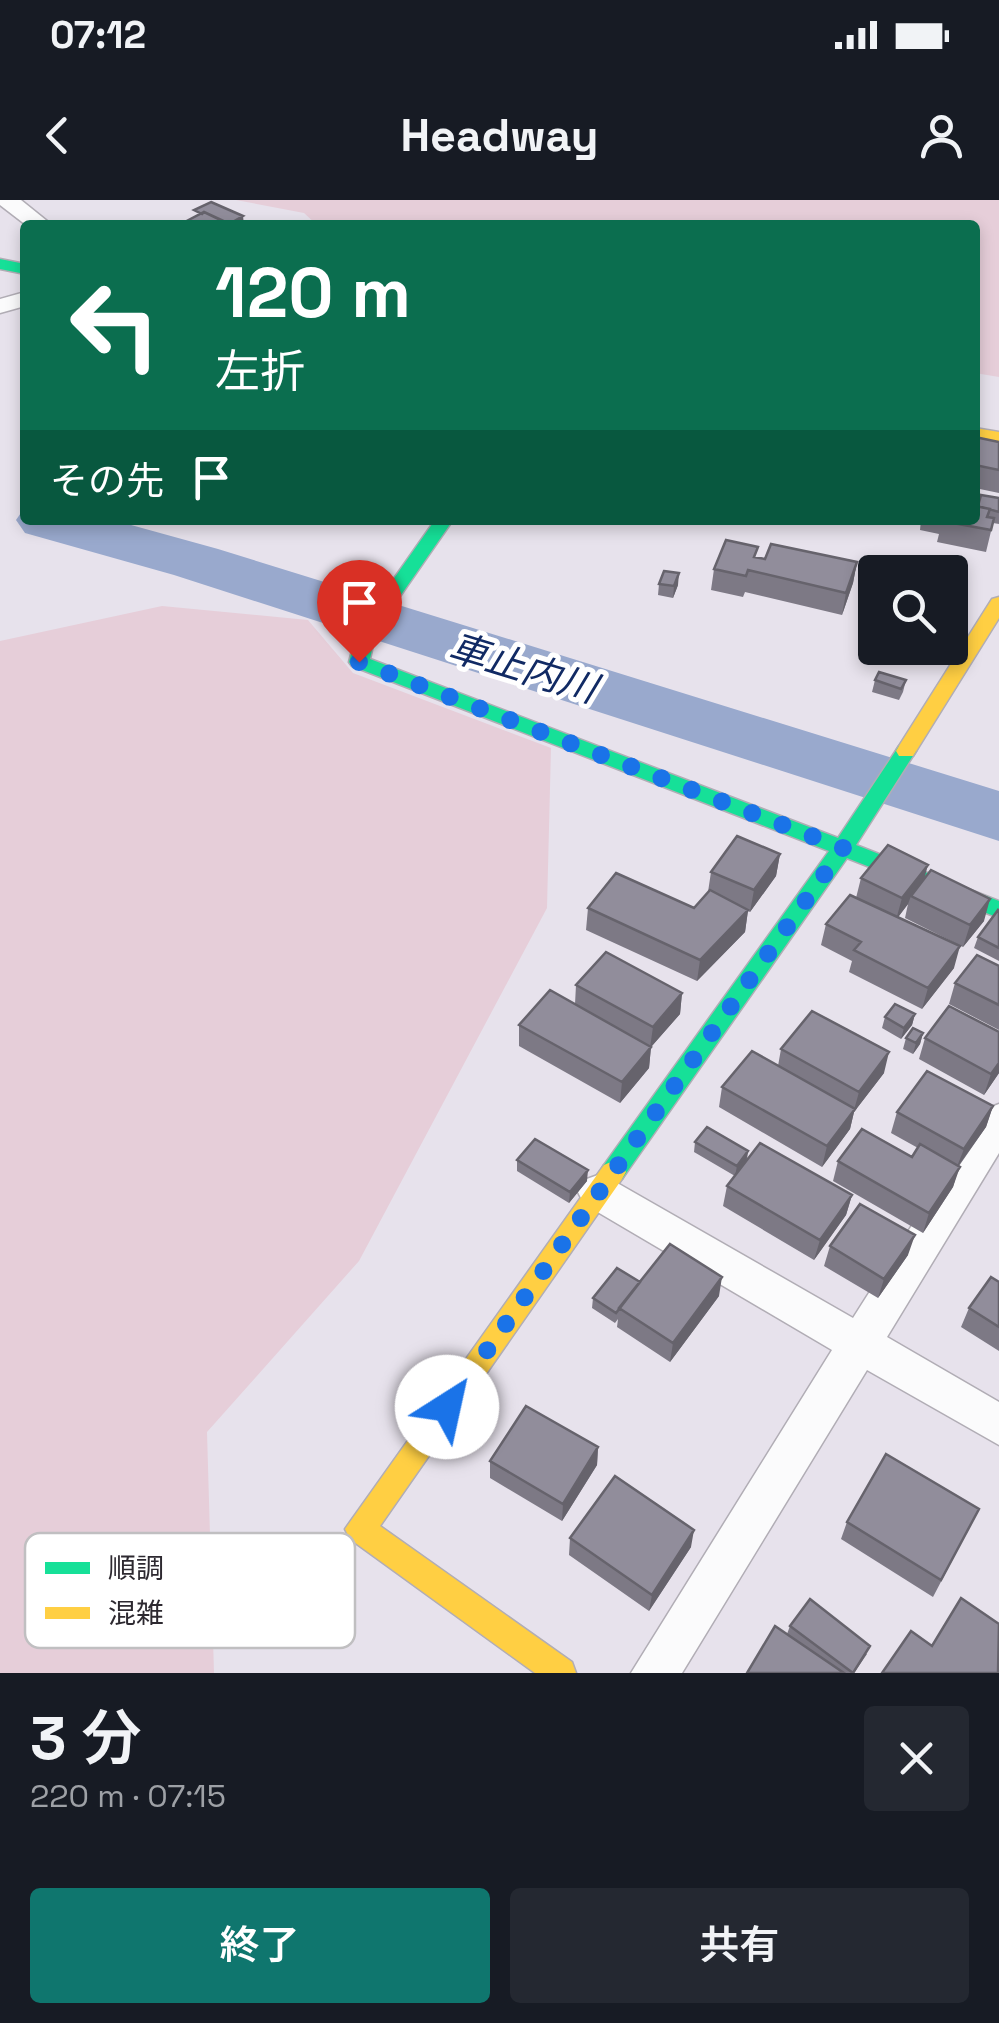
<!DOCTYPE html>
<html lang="ja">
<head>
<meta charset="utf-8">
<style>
  body { margin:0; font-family:"Space Grotesk","Noto Sans JP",sans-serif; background:#242831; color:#f1f3f6; height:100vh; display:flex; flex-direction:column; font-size:38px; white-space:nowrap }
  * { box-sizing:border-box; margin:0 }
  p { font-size:32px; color:#9ea1a6 }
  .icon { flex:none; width:55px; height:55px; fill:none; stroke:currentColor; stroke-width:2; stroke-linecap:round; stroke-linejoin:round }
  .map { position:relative; height:1473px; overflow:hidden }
  .sheet { display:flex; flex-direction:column; background:#171b24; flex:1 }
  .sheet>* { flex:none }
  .banner { position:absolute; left:20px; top:20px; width:960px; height:305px; border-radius:10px; box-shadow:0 5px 15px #0003; background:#0b6e4f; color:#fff; overflow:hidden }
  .fabs { position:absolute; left:858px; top:355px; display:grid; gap:20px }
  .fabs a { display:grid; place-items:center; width:110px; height:110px; border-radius:10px; background:#171b24; box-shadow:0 5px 15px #0003; font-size:50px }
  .pin { position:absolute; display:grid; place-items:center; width:85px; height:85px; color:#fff; margin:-102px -42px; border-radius:50% 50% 50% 0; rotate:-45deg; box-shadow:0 0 10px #0007 }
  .pin .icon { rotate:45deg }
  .me { position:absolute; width:110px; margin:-55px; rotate:35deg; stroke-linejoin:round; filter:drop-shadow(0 0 8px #0008) }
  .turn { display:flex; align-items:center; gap:35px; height:210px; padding:0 30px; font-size:45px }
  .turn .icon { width:130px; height:130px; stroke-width:2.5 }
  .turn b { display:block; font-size:70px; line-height:85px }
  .then { display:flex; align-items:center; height:95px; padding:0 30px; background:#0003; gap:20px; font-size:38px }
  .round { display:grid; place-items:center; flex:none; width:105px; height:105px; border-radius:10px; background:#242831 }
  .headline { display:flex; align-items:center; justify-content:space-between; height:170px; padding:0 30px }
  h1 { font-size:60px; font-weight:600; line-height:75px }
  .action { display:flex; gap:20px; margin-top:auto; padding:20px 30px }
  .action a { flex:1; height:115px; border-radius:10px; background:#0f766e; color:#fff; font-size:40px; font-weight:600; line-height:115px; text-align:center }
  .action a+a { background:#242831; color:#f1f3f6 }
  .status { display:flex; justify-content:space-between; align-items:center; height:70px; padding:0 50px; background:#171b24; direction:ltr }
  .status svg { height:28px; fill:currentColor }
  header { display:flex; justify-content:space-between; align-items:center; height:130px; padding:0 30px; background:#171b24; font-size:45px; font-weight:600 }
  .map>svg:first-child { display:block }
</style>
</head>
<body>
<div class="status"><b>07:12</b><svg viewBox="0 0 49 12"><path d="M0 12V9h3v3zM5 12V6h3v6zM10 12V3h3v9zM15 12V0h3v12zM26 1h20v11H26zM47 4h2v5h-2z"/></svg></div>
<header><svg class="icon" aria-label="back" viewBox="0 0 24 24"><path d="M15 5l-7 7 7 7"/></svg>Headway<svg class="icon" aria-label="person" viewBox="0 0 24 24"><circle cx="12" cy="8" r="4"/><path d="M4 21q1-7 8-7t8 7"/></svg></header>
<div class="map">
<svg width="999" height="1473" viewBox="0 0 999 1473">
  <rect width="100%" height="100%" fill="#e7e2ec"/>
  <path fill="#e6ced9" d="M236,0h763v177l-24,-4v-148h-658l-13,-12z
    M162,406l146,14 45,53 198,75 -4,160 -188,353 -152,171 7,241h-214v-1032z"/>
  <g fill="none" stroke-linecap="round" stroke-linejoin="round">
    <path fill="#99a9cd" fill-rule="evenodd" d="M25,307v13h88l105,29 781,242v50l-825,-266 -149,-42 -9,-13z"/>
    <defs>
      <path id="street" d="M0,0h21l31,25h-26l-26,-20z
        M25,92v14l-25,7v-14z
        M999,904v49l-112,184 112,65v43l-132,-75 -185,303h-51l201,-323 -248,-146 -6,-12 6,-12 14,-5 14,5 241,138 133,-209z"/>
      <path id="fast" d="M0,59l25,5v10l-25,-5z
        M435,320h18l-77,111 -6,28 468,179 61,-92h14l3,5 -60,94 143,56v17l-152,-60 -225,321 -9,4 -9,-4 -4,-7 4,-7 225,-314 -477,-185 -3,-4 8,-31z"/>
      <path id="slow" d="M975,228l24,4v10l-24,-4z
        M999,397v21l-86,138h-14l-3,-5 3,-5 93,-147z
        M613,961l9,4 4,7 -4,7 -242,347 192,136 4,11h-41l-185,-134 -5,-10 259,-364z"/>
    </defs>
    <use href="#street" stroke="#b1adb5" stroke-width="3"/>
    <use href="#fast" stroke="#b1adb5" stroke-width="3"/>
    <use href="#slow" stroke="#b1adb5" stroke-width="3"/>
    <use href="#street" fill="#fbfbfc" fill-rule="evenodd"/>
    <use href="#fast" fill="#16e098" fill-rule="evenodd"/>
    <use href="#slow" fill="#ffcf43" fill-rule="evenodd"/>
  </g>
  <path fill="#7d7985" d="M975,237l24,5v51l-24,-5z
    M999,298v26l-6,-1 -7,29 -49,-10 2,-8 -19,-4 1,-10h54l3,-14z
    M756,357l9,2 92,3 -4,21 -11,32 -97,-23 -2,5 -32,-7 3,-21z
    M875,372v23l-11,-2 2,-12z
    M659,384l19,1 -5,13 -15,-3z
    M875,480h31l-3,12 -4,8 -27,-8z
    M780,654l-4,22 -26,36 -2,-1 -3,21 -48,49 -111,-51 2,-22h106l14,-16 3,-20z
    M861,678h64l59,43 -21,26 -58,-29 3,-14 -10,13 56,51 -32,41 -73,-37 3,-11 -31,-16 5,-21 30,-26z
    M999,711v50l-25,-13 4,-11z
    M999,766v64l-50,-26 6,-21z
    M576,785l106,8 -2,21 -29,33 -2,21 -29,35 -101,-57v-21l56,-21z
    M915,814l-3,11 -11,14 -19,-11 3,-11z
    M923,833l-3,11 -7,10 -10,-5 3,-11z
    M925,838l74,35 -15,22 -65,-36z
    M781,849l103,24 -30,39 -4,17 -28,38 -103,-60 3,-20 56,-21z
    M993,906l-7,21 -27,39 -6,21 -30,46 -90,-52 5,-20 74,-4 6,-9 -27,-15 6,-21z
    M695,942l53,9 -1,9 105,35 -6,20 -32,45 -91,-54 4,-20 8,-10 -41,-24z
    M517,960l70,21 -18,22 -52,-32z
    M830,1046l78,9 -30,43 -54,-32z
    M640,1082l79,14 -49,66 -53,-35 1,-8 -3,4 -23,-15 1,-10z
    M999,1082v69l-38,-24 8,-19z
    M598,1247l-1,18 -35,56 -72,-43v-17z
    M979,1309l-46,88 -92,-58 6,-17z
    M570,1338l121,9 -42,64 -80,-56z
    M790,1426l77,28 -13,19h-107l40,-39z"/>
  <path fill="#66636c" d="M243,16l1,9h-18z
    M857,362l-4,21 -11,32 4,-22z
    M679,373l-1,12 -5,13 1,-12z
    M780,654l-4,22 -26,36 4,-22z
    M928,665l-6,22 -11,9 -3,8 -12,16 6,-22z
    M990,699l-6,22 -21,26 7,-22z
    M748,710l-3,22 -48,49 3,-21z
    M960,746l-6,22 -32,41 6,-21z
    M682,793l-2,21 -29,33 -2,21 -29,35 2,-21 28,-34 3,-21z
    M915,814l-3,11 -11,14 3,-11z
    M923,833l-3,11 -7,10 3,-11z
    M889,852l-5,21 -30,39 -4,17 -28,38 5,-21 27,-36 5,-18z
    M999,863v10l-15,22 7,-21z
    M993,906l-7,21 -30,42 8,-20z
    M748,951l-2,11 -11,14 2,-10z
    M960,967l-7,20 -30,46 6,-20z
    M588,970l-1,11 -18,22 1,-11z
    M852,995l-6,20 -32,45 6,-20z
    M915,1035l-7,20 -30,43 6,-19z
    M722,1077l-3,19 -49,66 3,-19z
    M598,1247l-1,18 -35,56 1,-17z
    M694,1330l-3,17 -42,64 3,-16z"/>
  <path fill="#918d9b" stroke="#66636c" stroke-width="2.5" d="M211,2l32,14 -14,8 -25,-12 -2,2 -8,-4z
    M204,12l28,13h-53z
    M975,237l24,5v28l-24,-5z
    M981,295l18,3v14l-21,-6z
    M975,306l15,3 -3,8 7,1 -3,12 -49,-9 33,-1z
    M726,340l32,7 -4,10 11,2 6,-15 86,18 -11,31 -98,-23 -2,6 -32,-7z
    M870,370l10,2h-5v11l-9,-2z
    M664,371l15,2 -5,13 -15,-2z
    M879,472l27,8 -5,9 -26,-9z
    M737,636l43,18 -26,36 -43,-18z
    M888,645l40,20 -26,33 -41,-20z
    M931,670l59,29 -20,26 -59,-29z
    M616,673l78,35 16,-18 38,20 -48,50 -112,-52z
    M850,695l110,51 -32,42 -74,-38 7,-8 -35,-18z
    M998,710l1,1v37l-21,-11z
    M606,752l76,41 -29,34 -77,-42z
    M977,755l22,11v39l-44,-22z
    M550,790l101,57 -29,35 -103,-57z
    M895,804l20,10 -11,14 -19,-11z
    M949,806l50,26v31l-8,11 -66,-36z
    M812,811l77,41 -30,40 -78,-43z
    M913,828l10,5 -7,10 -10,-5z
    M752,851l103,58 -28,37 -105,-59z
    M927,871l66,35 -29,43 -67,-37z
    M707,927l41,24 -11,15 -42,-24z
    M862,929l50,28 8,-13 40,23 -31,46 -91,-52z
    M535,939l53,31 -18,22 -53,-32z
    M760,943l92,52 -32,45 -93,-54z
    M860,1004l55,31 -31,44 -54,-33z
    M670,1044l52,33 -49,66 -54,-35z
    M617,1068l23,14 -24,31 -23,-15z
    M991,1077l8,5v45l-30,-19z
    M526,1206l72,41 -35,57 -73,-43z
    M886,1254l93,55 -38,71 -94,-58z
    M615,1276l79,54 -42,65 -82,-57z
    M961,1398l38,26 -1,49h-116l29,-42 21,15z
    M810,1399l60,47 -17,27 -63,-47z
    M775,1426l69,47h-97z"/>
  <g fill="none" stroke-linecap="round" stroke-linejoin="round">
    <path stroke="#1a73e8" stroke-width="18" stroke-dasharray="0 32.4" d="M359,462l484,186 -396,559"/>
  </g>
  <g text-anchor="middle" stroke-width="10" stroke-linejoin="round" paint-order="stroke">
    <g font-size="38" font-style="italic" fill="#112a64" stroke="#fff">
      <text transform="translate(523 468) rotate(17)" y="13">車止内川</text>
    </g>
  </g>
  <rect x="25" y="1333" width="330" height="115" rx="15" fill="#fff" stroke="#c0bfc1" stroke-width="2.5"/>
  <rect x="45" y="1362" width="45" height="12" fill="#16e098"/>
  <rect x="45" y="1407" width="45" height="12" fill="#ffcf43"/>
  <g font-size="28" fill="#2d2930">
    <text x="108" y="1378">順調</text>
    <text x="108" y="1423">混雑</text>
  </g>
</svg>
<div class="fabs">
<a><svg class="icon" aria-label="search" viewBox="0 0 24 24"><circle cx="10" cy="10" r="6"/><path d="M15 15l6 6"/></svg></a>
</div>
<div class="pin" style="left:359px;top:462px;background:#d93025"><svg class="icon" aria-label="arrive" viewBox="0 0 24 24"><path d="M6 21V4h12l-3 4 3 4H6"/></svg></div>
<svg class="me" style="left:447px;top:1207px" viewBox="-20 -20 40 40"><circle r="19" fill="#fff"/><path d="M0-13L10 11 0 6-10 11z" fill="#1a73e8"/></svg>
<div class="banner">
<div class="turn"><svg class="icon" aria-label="left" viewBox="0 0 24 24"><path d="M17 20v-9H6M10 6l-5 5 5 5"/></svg><div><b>120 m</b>左折</div></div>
<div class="then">その先<svg class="icon" aria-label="arrive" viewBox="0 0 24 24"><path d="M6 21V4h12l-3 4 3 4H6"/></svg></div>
</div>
</div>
<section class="sheet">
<div class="headline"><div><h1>3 分</h1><p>220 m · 07:15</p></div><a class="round"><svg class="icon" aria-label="close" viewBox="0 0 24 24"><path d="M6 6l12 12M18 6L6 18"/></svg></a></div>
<div class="action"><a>終了</a><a>共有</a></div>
</section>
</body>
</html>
